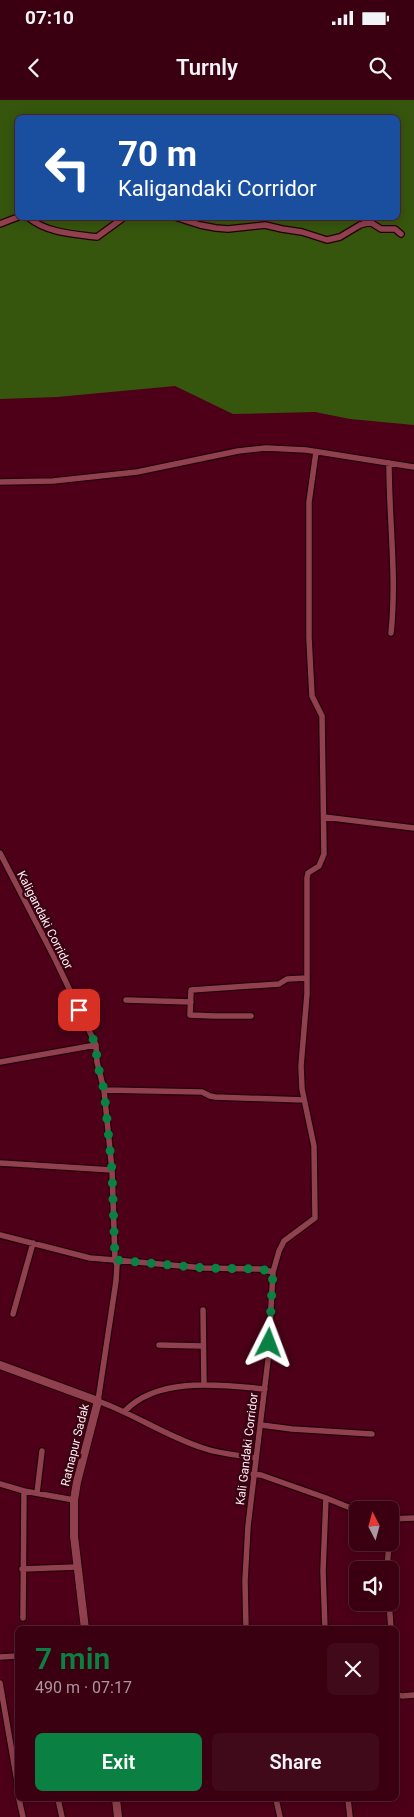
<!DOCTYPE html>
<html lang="en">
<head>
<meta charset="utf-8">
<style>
  body { margin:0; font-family:Roboto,sans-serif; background:#410a1b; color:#f1f3f6; height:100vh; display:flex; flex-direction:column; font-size:19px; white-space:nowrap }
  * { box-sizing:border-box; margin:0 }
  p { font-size:16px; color:#ab979f }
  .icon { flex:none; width:28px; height:28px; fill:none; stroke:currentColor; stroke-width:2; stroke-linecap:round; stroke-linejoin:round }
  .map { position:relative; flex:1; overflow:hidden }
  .drawer { position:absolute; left:15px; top:1526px; width:384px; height:175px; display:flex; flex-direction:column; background:#3a0012; border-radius:8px; box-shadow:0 2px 12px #0003,0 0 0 1px #542232 }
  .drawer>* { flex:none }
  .banner { position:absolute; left:15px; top:15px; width:385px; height:105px; border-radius:8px; box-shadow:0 2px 12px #0003,0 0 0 1px #542232; background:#1a4fa0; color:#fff; overflow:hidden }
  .needle { width:32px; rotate:354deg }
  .buttons { position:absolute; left:349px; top:1401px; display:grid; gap:10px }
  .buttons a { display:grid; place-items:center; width:50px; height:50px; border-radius:8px; background:#3a0012; box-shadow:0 2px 12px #0003,0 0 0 1px #542232; font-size:25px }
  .pin { position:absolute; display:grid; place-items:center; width:42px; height:42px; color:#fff; margin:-21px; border-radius:10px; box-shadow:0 2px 8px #0006 }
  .me { position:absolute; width:55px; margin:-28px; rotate:3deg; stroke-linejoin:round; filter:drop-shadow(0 0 4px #0008) }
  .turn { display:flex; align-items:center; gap:18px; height:105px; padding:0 20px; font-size:22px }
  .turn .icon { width:65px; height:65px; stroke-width:2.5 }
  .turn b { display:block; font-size:35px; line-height:42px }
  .round { display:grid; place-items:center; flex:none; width:52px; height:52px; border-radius:8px; background:#410a1b }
  .summary { display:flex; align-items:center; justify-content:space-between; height:85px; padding:0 20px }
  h1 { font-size:30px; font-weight:600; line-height:38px; color:#0b8043 }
  .primary-button { display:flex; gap:10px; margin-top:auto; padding:10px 20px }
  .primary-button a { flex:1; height:58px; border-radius:8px; background:#0b8043; color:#fff; font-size:20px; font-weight:600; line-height:58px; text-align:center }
  .primary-button a+a { background:#410a1b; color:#f1f3f6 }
  .status { display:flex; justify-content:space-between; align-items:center; height:35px; padding:0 25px; background:#3a0012; direction:ltr }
  .status svg { height:14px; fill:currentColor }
  header { display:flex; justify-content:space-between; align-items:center; height:65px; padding:0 20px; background:#3a0012; font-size:22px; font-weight:600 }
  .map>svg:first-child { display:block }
</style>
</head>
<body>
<div class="status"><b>07:10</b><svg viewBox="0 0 49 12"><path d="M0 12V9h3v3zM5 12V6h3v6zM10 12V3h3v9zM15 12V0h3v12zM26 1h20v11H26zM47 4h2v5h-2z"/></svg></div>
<header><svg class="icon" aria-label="back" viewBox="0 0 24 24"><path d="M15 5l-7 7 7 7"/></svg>Turnly<svg class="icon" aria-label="search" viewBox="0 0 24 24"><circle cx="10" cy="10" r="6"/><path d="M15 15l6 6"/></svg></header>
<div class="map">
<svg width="414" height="1717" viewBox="0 0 414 1717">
  <rect width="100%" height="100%" fill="#4d0018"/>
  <path fill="#36560d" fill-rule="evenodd" d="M0,0h414v325l-64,-6 -35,-7 -82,2 -58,-28 -118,11 -57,2zM18,18h380v100h-380z"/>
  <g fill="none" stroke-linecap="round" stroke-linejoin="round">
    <defs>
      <path id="street" d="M29,118c18,15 46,16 68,19l26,-19
        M178,118l22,7 16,3 12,1 37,-4 17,4 20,3 25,8 13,-3 20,-12 10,-3 11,7h14l6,5
        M0,124l18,-7
        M389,363c0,57 8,114 2,170
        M0,382l53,-1 84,-9 101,-21 28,-3 40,2 108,17
        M324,717l90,11
        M0,753l54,104 42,88 1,17 7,28 8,80 3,90 89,8 56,1 13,3
        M126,900l65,2
        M251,916h-37l-24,-1 1,-25 88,-6 8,-5 20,-1
        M0,962l96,-17
        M104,990l98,2 8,4 5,1 89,3
        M0,1063l112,7
        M0,1135l90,23 25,2 2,5 -1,16 -18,120c36,13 68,35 105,47 16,6 36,7 53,10
        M203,1210l1,75
        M13,1214l20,-71
        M159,1245l44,1
        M125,1311c33,-35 97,-26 140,-22
        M261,1325l31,4 80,5
        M253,1374l8,1 65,23 32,13
        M0,1384l24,7 50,9
        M37,1393l5,-42
        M390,1419l24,-1
        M22,1469l55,-2
        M387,1470l2,-28
        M389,1502l2,27
        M23,1518l1,-127
        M246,1529l-1,-48 3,-55 20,-166 5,-88 6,-21 5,-10 31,-23 -1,-72 -12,-57 -1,-23 6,-72v-116l1,-5 11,-7 5,-12 -2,-138 -10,-20 -3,-58v-136l7,-50
        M325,1529l-2,-58 3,-73
        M0,1557l18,-1
        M0,1583l18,104
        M396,1594l6,2 12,-1
        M19,1699l4,18
        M58,1699l4,18
        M276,1699l4,18
        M348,1699l2,18"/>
      <path id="secondary" d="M0,1265l98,36 -21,81 -3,18v36l11,93
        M116,1699l2,18"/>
    </defs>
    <use href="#street" stroke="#240008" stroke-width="8"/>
    <use href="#secondary" stroke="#240008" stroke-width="10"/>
    <use href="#street" stroke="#90404e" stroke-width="5.5"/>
    <use href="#secondary" stroke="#90404e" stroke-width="8"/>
  </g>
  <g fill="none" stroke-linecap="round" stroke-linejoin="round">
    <path stroke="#0b8043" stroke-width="9" stroke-dasharray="0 16.2" d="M79,910l17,35 1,17 7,28 8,80 3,90 89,8 56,1 13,3 -4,71"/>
  </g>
  <g text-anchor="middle" stroke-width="5" stroke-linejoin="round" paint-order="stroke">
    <g font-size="12" fill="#f9eff0" stroke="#3b0212">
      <text transform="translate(45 820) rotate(63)" y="4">Kaligandaki Corridor</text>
      <text transform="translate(75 1345) rotate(-76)" y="4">Ratnapur Sadak</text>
      <text transform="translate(247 1349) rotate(-83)" y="4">Kali Gandaki Corridor</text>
    </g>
  </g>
</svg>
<div class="buttons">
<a><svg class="needle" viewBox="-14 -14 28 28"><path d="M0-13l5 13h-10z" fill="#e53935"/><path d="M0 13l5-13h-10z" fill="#ab979f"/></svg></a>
<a><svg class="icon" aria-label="sound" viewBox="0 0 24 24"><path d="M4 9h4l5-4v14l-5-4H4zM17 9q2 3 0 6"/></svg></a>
</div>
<div class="pin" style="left:79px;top:910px;background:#d93025"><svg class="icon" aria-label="arrive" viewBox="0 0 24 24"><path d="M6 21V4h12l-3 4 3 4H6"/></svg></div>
<svg class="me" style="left:269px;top:1243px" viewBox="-20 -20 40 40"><path d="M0-17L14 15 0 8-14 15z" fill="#0b8043" stroke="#fff" stroke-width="4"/></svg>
<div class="banner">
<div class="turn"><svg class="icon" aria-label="left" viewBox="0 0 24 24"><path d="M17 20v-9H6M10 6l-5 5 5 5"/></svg><div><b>70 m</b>Kaligandaki Corridor</div></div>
</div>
<section class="drawer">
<div class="summary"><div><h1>7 min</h1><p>490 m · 07:17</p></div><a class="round"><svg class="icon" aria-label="close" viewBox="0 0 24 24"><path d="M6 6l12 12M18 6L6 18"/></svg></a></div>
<div class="primary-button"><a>Exit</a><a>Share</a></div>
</section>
</div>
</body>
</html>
